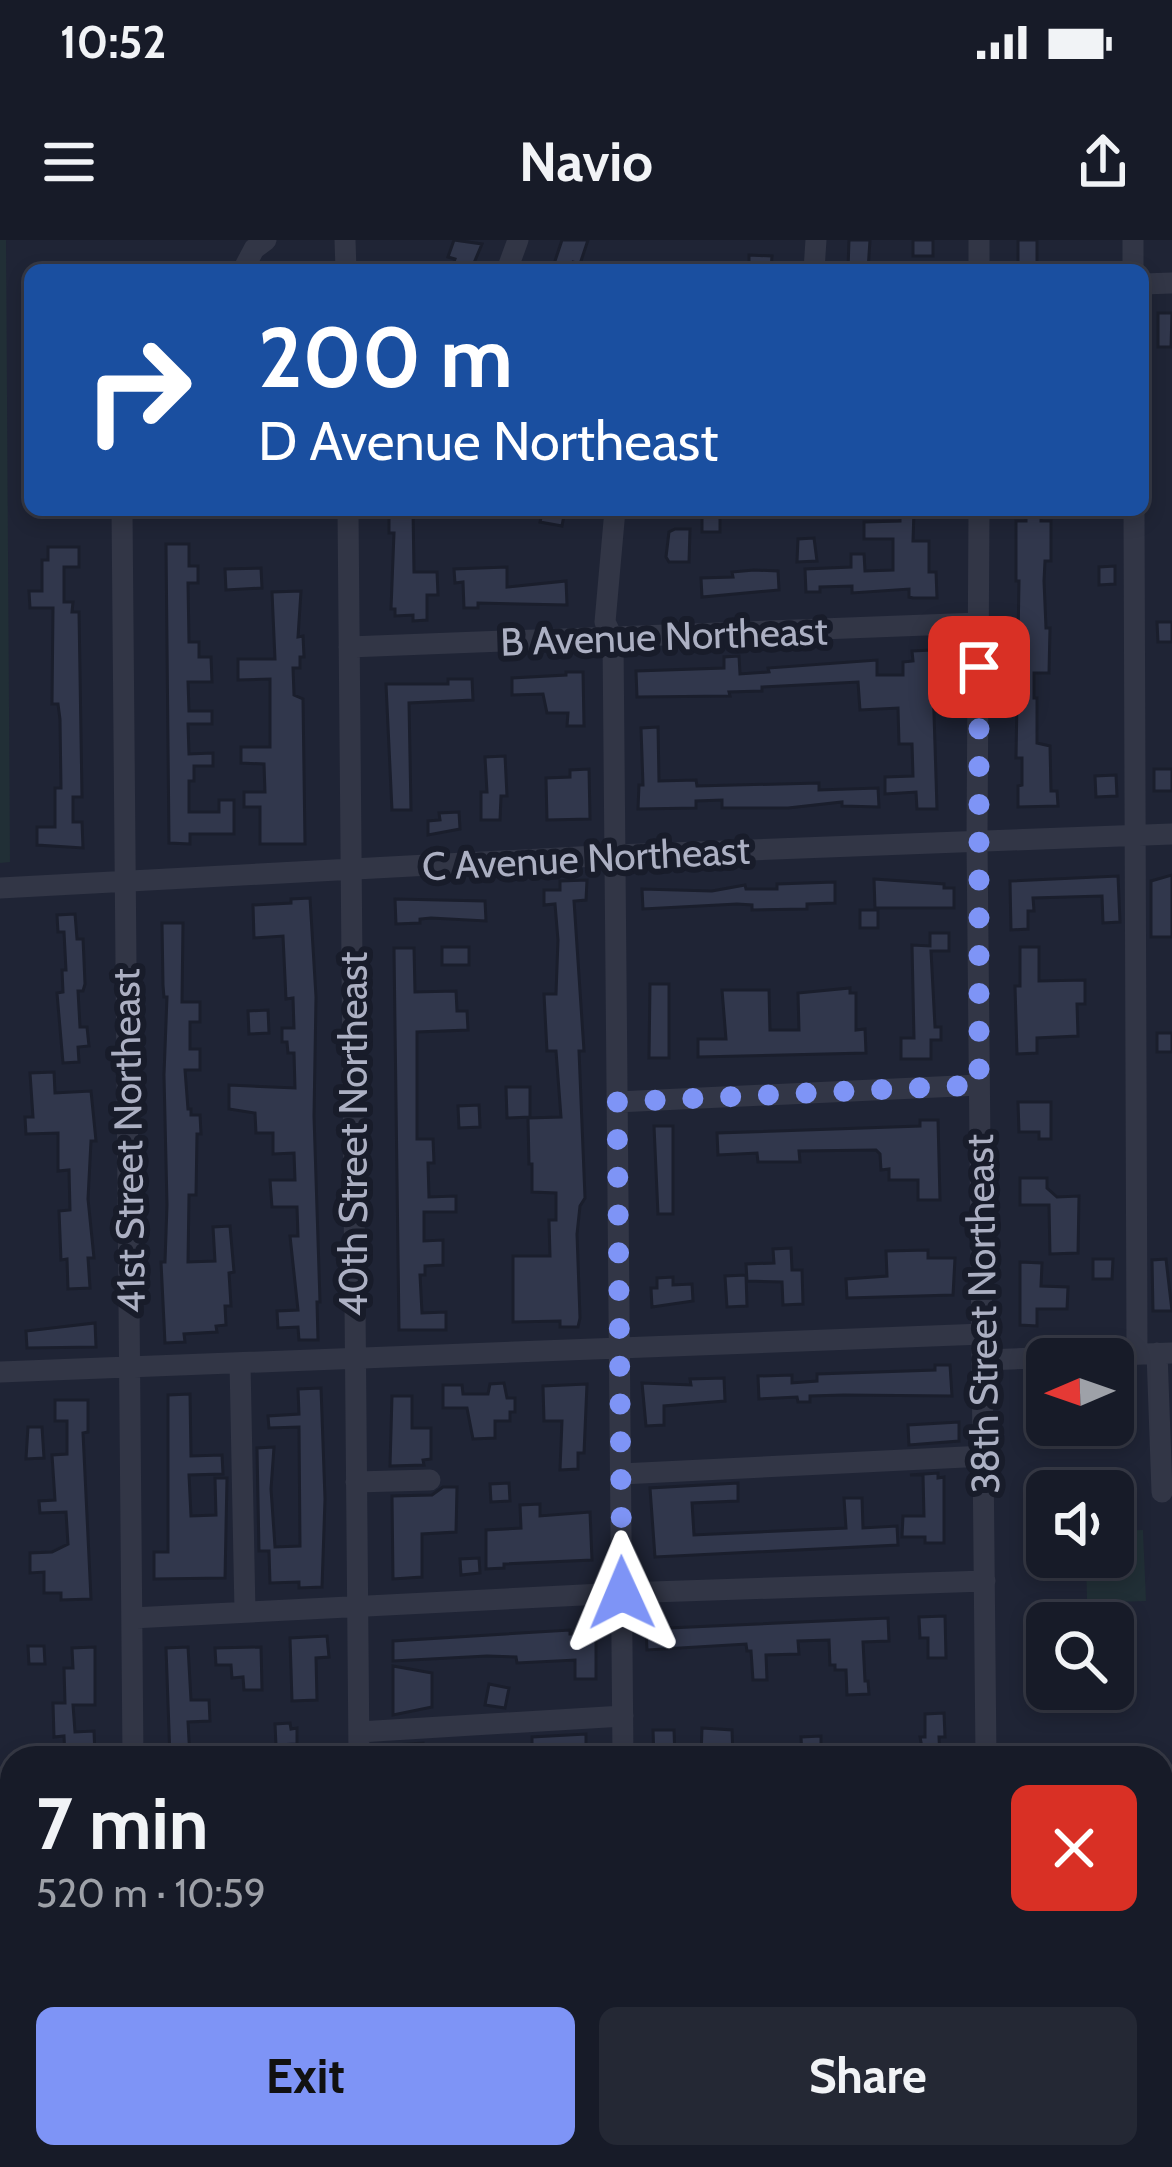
<!DOCTYPE html>
<html lang="en">
<head>
<meta charset="utf-8">
<style>
  body { margin:0; font-family:Cabin,sans-serif; background:#242834; color:#f1f3f6; height:100vh; display:flex; flex-direction:column; font-size:45px; white-space:nowrap }
  * { box-sizing:border-box; margin:0 }
  p { font-size:39px; color:#9ea1a8 }
  .icon { flex:none; width:66px; height:66px; fill:none; stroke:currentColor; stroke-width:2; stroke-linecap:round; stroke-linejoin:round }
  .map { position:relative; flex:1; overflow:hidden }
  .panel { position:absolute; left:0px; top:1506px; width:1173px; height:423px; display:flex; flex-direction:column; background:#171b28; border-radius:36px 36px 0 0; box-shadow:0 6px 18px #0003,0 0 0 3px #363945 }
  .panel>* { flex:none }
  .hud { position:absolute; left:24px; top:24px; width:1125px; height:252px; border-radius:18px; box-shadow:0 6px 18px #0003,0 0 0 3px #363945; background:#1a4fa0; color:#fff; overflow:hidden }
  .needle { width:78px; rotate:268deg }
  .fabs { position:absolute; left:1026px; top:1098px; display:grid; gap:24px }
  .fabs a { display:grid; place-items:center; width:108px; height:108px; border-radius:18px; background:#171b28; box-shadow:0 6px 18px #0003,0 0 0 3px #363945; font-size:60px }
  .pin { position:absolute; display:grid; place-items:center; width:102px; height:102px; color:#fff; margin:-51px; border-radius:24px; box-shadow:0 6px 18px #0006 }
  .me { position:absolute; width:132px; margin:-66px; rotate:359deg; stroke-linejoin:round; filter:drop-shadow(0 0 9px #0008) }
  .turn { display:flex; align-items:center; gap:42px; height:252px; padding:0 36px; font-size:54px }
  .turn .icon { width:156px; height:156px; stroke-width:2.5 }
  .turn b { display:block; font-size:84px; line-height:102px }
  .round { display:grid; place-items:center; flex:none; width:126px; height:126px; border-radius:18px; background:#242834 }
  .headline { display:flex; align-items:center; justify-content:space-between; height:204px; padding:0 36px }
  h1 { font-size:72px; font-weight:700; line-height:90px }
  .action { display:flex; gap:24px; margin-top:auto; padding:24px 36px }
  .action a { flex:1; height:138px; border-radius:18px; background:#7e94f6; color:#111; font-size:48px; font-weight:700; line-height:138px; text-align:center }
  .action a+a { background:#242834; color:#f1f3f6 }
  .status { display:flex; justify-content:space-between; align-items:center; height:84px; padding:0 60px; background:#171b28; direction:ltr }
  .status svg { height:33px; fill:currentColor }
  header { display:flex; justify-content:space-between; align-items:center; height:156px; padding:0 36px; background:#171b28; font-size:54px; font-weight:700 }
  .map>svg:first-child { display:block }
</style>
</head>
<body>
<div class="status"><b>10:52</b><svg viewBox="0 0 49 12"><path d="M0 12V9h3v3zM5 12V6h3v6zM10 12V3h3v9zM15 12V0h3v12zM26 1h20v11H26zM47 4h2v5h-2z"/></svg></div>
<header><svg class="icon" aria-label="menu" viewBox="0 0 24 24"><path d="M4 6h16M4 12h16M4 18h16"/></svg>Navio<svg class="icon" aria-label="share" viewBox="0 0 24 24"><path d="M12 15V3M7 8l5-5 5 5M5 13v7h14v-7"/></svg></header>
<div class="map">
<svg width="1172" height="1927" viewBox="0 0 1172 1927">
  <rect width="100%" height="100%" fill="#1f2435"/>
  <path fill="#212f36" d="M0,0h6l4,622 -10,1z
    M1143,1290l3,71 -59,2 -1,-46h27v-26z
    M14,1917h960v10h-961z"/>
  <path fill="#31374c" stroke="#1a1e2c" stroke-width="3" d="M454,0l28,4 -11,26h-20l4,-11 -7,-2z
    M562,0h26l-8,24 -7,-2 -3,8h-18z
    M849,0h21l-2,30h-20z
    M913,0h20v16h-20z
    M1018,0h19v30h-19z
    M749,15l23,1 -1,14h-22z
    M1158,73h14l-1,34h-13z
    M413,270l1,62h23l1,23h-11v25l-14,1v-6l-18,1v-7h-4l3,-76h-5v-17l4,1v-6z
    M543,270h22l-3,16 -22,-4z
    M900,270h14l-1,31h16v31h7l1,26h-24l-4,-1v-8l-57,4v-7l-32,1v5h-14l-1,-23 46,-2v-13h13l1,17 28,-1v-31h-29v-17l36,-1z
    M1026,270h15v11h10v40h-6l-1,20 2,47h4l-1,45h-15v25h3v45l13,3 1,45h6l1,15 -40,1v-21l4,-1v-27h-6l3,-177h-3v-60h10z
    M702,271h18v21h-18z
    M675,289h15l-1,33h-20l-3,-5 3,-25z
    M814,298l3,23 -20,1 1,-23z
    M166,304h23v22h9v17h-10l1,59h10v15h12l1,25h-24l1,29h23v13h-24l1,30 24,-1v13h-19v15h-5v31h30v-12h15v34h-44v10l-21,-1z
    M48,307h31v20h-15v35h9l-1,10h7l3,185h-9v25h9l1,26 -46,-3v-18h18v-39h6l-1,-69 -2,-15h-6l1,-96h-23l-1,-17h13v-31h6z
    M1115,326v18l-16,1v-18z
    M507,327v20l59,-6 1,24 -89,-2v5h-14l-1,-26 -8,1 -1,-14z
    M261,328l1,20 -36,2 -1,-21z
    M754,330l24,1 1,19 -77,7 -1,-19 32,-1 -1,-5z
    M301,351l-3,46 5,-1 1,21h-4v11h-7l1,27 9,4 2,145h-45v-37h-16v-15h21l-1,-28 -23,-1v-16h29v-68l-32,1v-21h37l-3,-67z
    M1157,382h15v20h-14z
    M932,410l5,159h-20l-1,-17 -31,2v-17l28,-1 -1,-32h-13l-1,-36 -38,2 -2,-28 -96,5v4l-33,1 1,4 -93,1 -1,-26 88,-3v-11l15,-1 1,18 29,-2 -1,-4 109,-8v15h26v-13l10,-1 -1,-10z
    M566,432h17l1,54h-17l1,-13h-21l-4,-19 -31,1v-17l54,-3z
    M448,439h24l1,21 -64,3 2,107h-19l-6,-126h62z
    M658,487l1,54 37,-1 1,6 122,-3v7l59,-2 1,19 -37,-1v-4l-54,6h-66v-8l-26,1v7l-58,1 1,-24h4l-2,-57z
    M505,516l2,40h-6l-1,24h-19v-28h6l-2,-35z
    M589,529l1,50 -43,1 -1,-42 24,-1v-7z
    M1154,529h18v22h-18z
    M1116,535l1,21 -21,1 -1,-21z
    M459,572l1,17 -32,6v-14l12,-1 -1,-7z
    M1172,635v62h-21v-56z
    M1118,636l2,46 -17,1 -1,-27 -69,2 1,13h-6v18l-17,1 -1,-49z
    M874,639l70,5v4h10v20h-79z
    M587,640l-1,20 -12,1 10,150h-5l6,147 -5,8 -3,28 3,84 -2,9h-18v-6l-47,1v-66h37l-1,-36h7v-27l-24,-1v-28h-3l-1,-46 33,-1 -5,-66h-9l-3,-57h12l2,-54 -3,-36 -11,1v-15h16v-9z
    M835,642v21l-28,1v5l-55,1v-5l-15,-1 -94,5 -1,-20 70,2 33,-6 1,4h31v-5z
    M310,658l6,99 -2,119 6,186h-3l1,38h-19l-1,-13 -20,1 -1,-17 21,-1 -8,-74h8l-1,-29h-25l-2,-27h25l-1,-27 -21,1v-21h-17l-1,-20 -26,-4v-24l66,3 -1,-35h-6l-1,-11h-5v-14h12l-1,-30 -7,1 -3,-63 -29,2 -1,-33 38,-2v-4z
    M395,659l90,2 1,20 -55,-3 -11,1v4l-24,1z
    M860,670h18v18h-18z
    M75,674l2,25h6l1,22 1,23 -2,7h-5l2,36h7l2,19 -11,1 1,15 -16,1 -6,-70 6,-1 -1,-22h4l-2,-38h-6l-1,-17z
    M162,683h21l-1,79h18v20h-10v27h10v21h-15l3,39h3v6h9l1,19h-4l-1,61h-7l-1,67 27,-1 -2,-34 17,-1 4,46 -5,1 2,33h-6l1,19 -10,1 1,6 -33,2 1,8 -20,1 -4,-81h4l2,-57 -3,-130 3,-78h-3l-1,-12z
    M930,693h19v18h-18l4,76h6v13h-10v19h-30v-21h13l-2,-93 18,1z
    M442,707h27v18h-27z
    M1020,707h19v34l46,-1v24h-8l1,32 -41,2v15l-20,1 -2,-68h5z
    M394,708h20l1,44 41,-1 1,20h10l1,19 -51,2v107h16l1,24h-6l1,34 27,-1v16h-32v29l19,-1v25l-18,1v9h-5l2,38 24,-1v18h-47z
    M650,744h19v74h-20z
    M850,748v5h6v37l9,-1 1,24 -168,4v-18h28l-4,-49h47l1,40h29l-1,-37z
    M268,770l1,23 -20,1 -1,-23z
    M1157,793h15v19h-15z
    M54,832l1,21 36,-2 5,50h-5l-3,58 6,59h-6l2,30 -22,1 -1,-30 -6,1 -2,-49 11,-1 -1,-40 -11,1v-38l-32,1 -1,-17h8l-3,-44z
    M506,847h24v30l-23,1z
    M1018,862h33v37h-12v-7h-20z
    M479,865l1,22 -21,1 -1,-22z
    M920,880h18l2,80h-22v-20h-29v-11l-8,1 -1,-16 -4,-4 -77,1 1,11h-42l-1,-9 -39,2 -1,-22 203,-7z
    M654,886h19v88h-15z
    M1020,938h27v10l10,9 22,-1 -1,57 -28,1 -1,-49h-29z
    M791,1008l1,22h10l1,34 -20,1 -1,-23 -35,-1 -1,-17 28,-1 -1,-14z
    M928,1010v8h27l-2,37 -106,3 -1,-19 41,-3 -1,-25z
    M1093,1019h20l-1,20h-19z
    M1166,1019l6,52h-19l-1,-51z
    M1020,1022l22,1 -1,23 27,1 -1,22h-30v17l-17,-1z
    M746,1035l1,31 -20,1 -2,-31z
    M673,1037v8l19,-1 1,17 -41,6 -1,-19h6v-10z
    M95,1083l1,24 -69,1 -1,-17z
    M935,1125h15l2,31 -108,-1 -34,1v6h-12l-1,-5 -38,2 -1,-23 34,-1v8l25,-2v-7l118,-4z
    M724,1138l1,23 -61,5v19l-18,1 -4,-43 49,2 -1,-6z
    M504,1143l3,15h8v14h-5v9h-15v17l-22,1 -6,-31h-24v-23h19l1,9h25l2,-10z
    M587,1144l-3,69h-6v16l-18,1 2,-49h-18l-1,-35z
    M321,1148l4,111 -3,88 -23,1v-6l-29,1 -1,-32h-10l-2,-103 17,-1 -3,42 4,58 25,-1 -1,-119 -30,1 -1,-12 31,-2 -1,-25z
    M190,1154l1,62 31,-1 1,19 -34,1 2,41 25,-1 -1,-37h12l-2,100 -71,1v-27h14v-157z
    M392,1156h20v32h19v31l-8,1 1,5 -34,1z
    M55,1160h33v32l-5,1 8,166 -30,1v-7h-17v-21l-14,1v-20l22,-1 16,-8 -2,-32 -26,1 -1,-12 16,-1 -3,-45 15,-1v-33h-12z
    M959,1182v19l-50,4 -1,-20z
    M28,1187h14l2,31 -18,1z
    M938,1233v5l6,-1v66h-19v-6h-23l1,-21h21l-1,-41h-13z
    M509,1243l1,18 -19,1 -1,-18z
    M738,1243v18l-46,2 2,32 152,-7 -2,-30h18l1,30 34,-2 1,19 -243,12 -5,-69z
    M443,1247h14l-1,45 -34,2v43l-29,2 -1,-83 40,-1z
    M540,1264v12l50,-4 2,48 -88,4v4l-18,1v-39l35,-2 -1,-23z
    M479,1318l1,15 -19,2 -1,-16z
    M945,1376l1,42h-18v-20h-8l-1,-21z
    M888,1378l1,23 -26,1 2,39h3l1,13 -22,1 -1,-25h-11v-5h-5l-1,-25 -31,1 1,13 -33,1 1,25h-14l-2,-29h-4l-1,-7 -99,6 -1,-21z
    M570,1390v4l26,-1v46h-21v-19l-58,3 -1,-6 -29,-1 -94,5v-20z
    M327,1396l2,21 -13,1 1,42 -25,1 -2,-63z
    M28,1406h16l1,18h-16z
    M95,1407v58h-22l2,27 19,-1 1,25 -30,1 -1,-21 -10,1 -1,-34h12l-1,-35h9l-1,-20z
    M188,1407l3,53h18l1,21 -22,1 2,36h-20l-4,-110z
    M261,1407l1,43h-18l-1,-13 -11,1 -1,-13h-15l-1,-17z
    M393,1426l39,7v34l-39,8z
    M489,1444l20,4 -4,20 -20,-3z
    M944,1473l1,24h-6l1,21h-16l-4,-21h5v-23z
    M290,1483l1,6 6,-1v16l-21,1 -1,-21z
    M702,1488l30,2 1,28h-32z
    M653,1490h21l1,28h-21z
    M586,1494v22l-54,-2v-17z
    M821,1496v18l-19,1 -1,-18z
    M423,1503v15h-27v-13z"/>
  <g fill="none" stroke-linecap="round" stroke-linejoin="round">
    <path stroke="#323646" stroke-width="21" d="M345,0l1,30
      M1133,0v30
      M243,30l11,-21 12,-9
      M507,30l11,-30
      M814,30l2,-30
      M979,30v-30
      M1143,44l29,-1
      M122,270l11,1248
      M348,270l11,1248
      M615,270l-10,112 8,17 10,1119
      M979,270l-2,330 9,918
      M1134,270l3,844
      M349,407l630,-24
      M0,648l615,-33 557,-21
      M617,862l362,-17
      M1157,1113l5,139
      M985,1120l187,-7
      M240,1123l5,249
      M0,1132l983,-38
      M621,1234l364,-18
      M356,1242l74,-2
      M132,1378l490,-25 363,-12
      M359,1492l264,-16
      M1161,1579l11,-1
      M0,1633v74
      M1161,1815h11"/>
  </g>
  <g fill="none" stroke-linecap="round" stroke-linejoin="round">
    <path stroke="#7e94f6" stroke-width="21" stroke-dasharray="0 37.8" d="M622,1353l-5,-491 362,-17v-418"/>
  </g>
  <g text-anchor="middle" stroke-width="12" stroke-linejoin="round" paint-order="stroke">
    <g font-size="39" fill="#acb0c3" stroke="#181c2a">
      <text transform="translate(664 396) rotate(-2)" y="14">B Avenue Northeast</text>
      <text transform="translate(586 618) rotate(-3)" y="14">C Avenue Northeast</text>
      <text transform="translate(353 894) rotate(-90)" y="14">40th Street Northeast</text>
      <text transform="translate(128 901) rotate(-91)" y="14">41st Street Northeast</text>
      <text transform="translate(982 1074) rotate(-91)" y="14">38th Street Northeast</text>
    </g>
  </g>
</svg>
<div class="fabs">
<a><svg class="needle" viewBox="-14 -14 28 28"><path d="M0-13l5 13h-10z" fill="#e53935"/><path d="M0 13l5-13h-10z" fill="#9ea1a8"/></svg></a>
<a><svg class="icon" aria-label="sound" viewBox="0 0 24 24"><path d="M4 9h4l5-4v14l-5-4H4zM17 9q2 3 0 6"/></svg></a>
<a><svg class="icon" aria-label="search" viewBox="0 0 24 24"><circle cx="10" cy="10" r="6"/><path d="M15 15l6 6"/></svg></a>
</div>
<div class="pin" style="left:979px;top:427px;background:#d93025"><svg class="icon" aria-label="arrive" viewBox="0 0 24 24"><path d="M6 21V4h12l-3 4 3 4H6"/></svg></div>
<svg class="me" style="left:622px;top:1353px" viewBox="-20 -20 40 40"><path d="M0-17L14 15 0 8-14 15z" fill="#7e94f6" stroke="#fff" stroke-width="4"/></svg>
<div class="hud">
<div class="turn"><svg class="icon" aria-label="right" viewBox="0 0 24 24"><path d="M7 20v-9h11M14 6l5 5-5 5"/></svg><div><b>200 m</b>D Avenue Northeast</div></div>
</div>
<section class="panel">
<div class="headline"><div><h1>7 min</h1><p>520 m · 10:59</p></div><a class="round" style="background:#d93025;color:#fff"><svg class="icon" aria-label="close" viewBox="0 0 24 24"><path d="M6 6l12 12M18 6L6 18"/></svg></a></div>
<div class="action"><a>Exit</a><a>Share</a></div>
</section>
</div>
</body>
</html>
